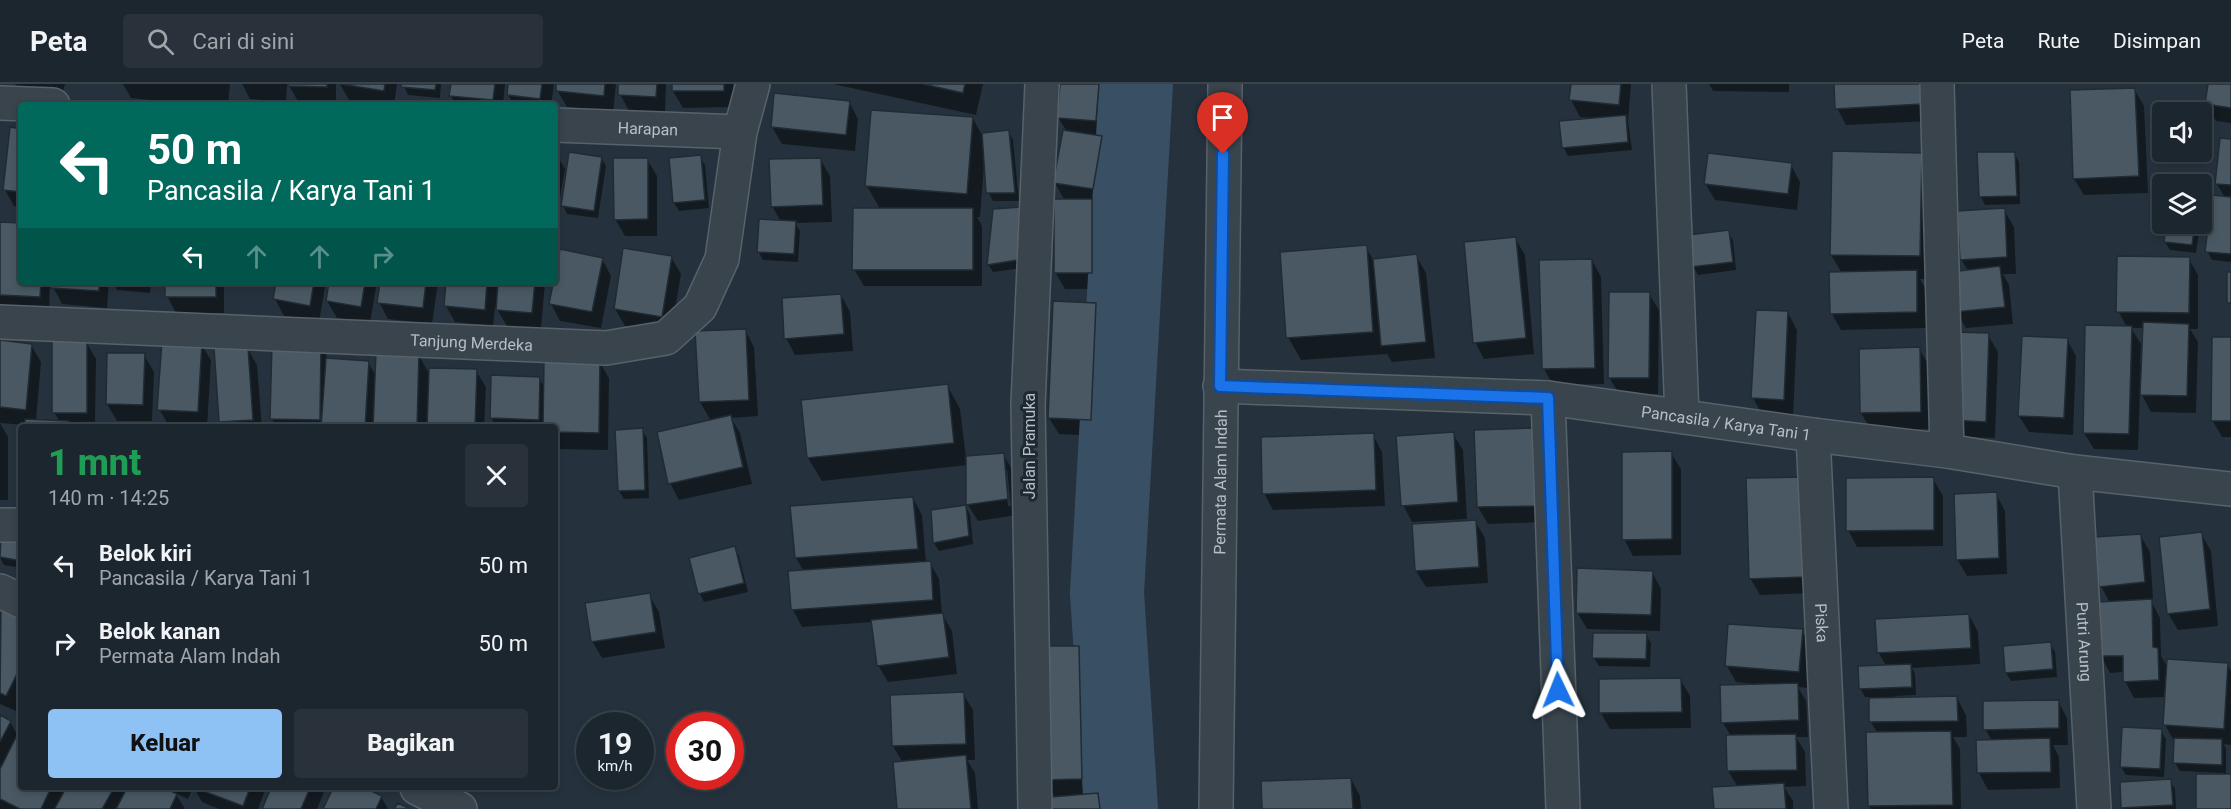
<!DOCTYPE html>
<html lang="id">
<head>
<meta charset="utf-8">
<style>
  body { margin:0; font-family:Roboto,sans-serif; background:#29323a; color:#f1f3f6; height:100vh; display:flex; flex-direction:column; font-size:22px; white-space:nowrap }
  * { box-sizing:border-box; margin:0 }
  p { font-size:20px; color:#a0a5aa }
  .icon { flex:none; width:33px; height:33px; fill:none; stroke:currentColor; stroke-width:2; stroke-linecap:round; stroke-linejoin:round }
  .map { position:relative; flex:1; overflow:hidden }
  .side { position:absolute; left:18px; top:340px; width:540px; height:366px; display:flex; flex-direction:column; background:#1c262e; border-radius:6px; box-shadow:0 3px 9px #0003,0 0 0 2px #3a434a }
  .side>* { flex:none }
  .hud { position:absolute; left:18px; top:18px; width:540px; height:183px; border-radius:6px; box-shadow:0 3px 9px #0003,0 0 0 2px #3a434a; background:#00695c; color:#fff; overflow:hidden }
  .controls { position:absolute; left:2152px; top:18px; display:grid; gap:12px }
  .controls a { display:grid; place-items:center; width:60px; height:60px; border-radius:6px; background:#1c262e; box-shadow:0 3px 9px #0003,0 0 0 2px #3a434a; font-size:30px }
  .speed { position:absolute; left:576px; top:628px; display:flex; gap:12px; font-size:30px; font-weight:700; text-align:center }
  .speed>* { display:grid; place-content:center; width:78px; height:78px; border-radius:50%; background:#1c262e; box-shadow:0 3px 9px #0003,0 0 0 2px #3a434a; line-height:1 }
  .speed small { font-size:15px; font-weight:400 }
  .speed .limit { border:9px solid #d22; background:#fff; color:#111 }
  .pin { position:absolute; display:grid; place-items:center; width:51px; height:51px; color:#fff; margin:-62px -26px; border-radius:50% 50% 50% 0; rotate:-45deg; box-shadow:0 0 6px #0007 }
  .pin .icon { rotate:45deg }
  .me { position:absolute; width:66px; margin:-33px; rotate:358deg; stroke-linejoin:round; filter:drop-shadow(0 0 4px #0008) }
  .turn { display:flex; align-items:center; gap:21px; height:126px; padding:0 30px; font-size:27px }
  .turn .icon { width:78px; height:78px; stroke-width:2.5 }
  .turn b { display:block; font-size:42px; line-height:51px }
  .lanes { display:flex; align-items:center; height:57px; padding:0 30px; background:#0003; justify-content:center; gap:30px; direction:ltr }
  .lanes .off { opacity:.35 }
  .round { display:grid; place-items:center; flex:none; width:63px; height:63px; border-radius:6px; background:#29323a }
  .summary { display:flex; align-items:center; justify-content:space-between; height:102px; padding:0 30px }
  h1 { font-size:36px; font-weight:800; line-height:45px; color:#1e9e55 }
  .primary-button { display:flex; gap:12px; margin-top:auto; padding:12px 30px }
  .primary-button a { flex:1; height:69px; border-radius:6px; background:#8ec1f4; color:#111; font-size:24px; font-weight:800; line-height:69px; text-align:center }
  .primary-button a+a { background:#29323a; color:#f1f3f6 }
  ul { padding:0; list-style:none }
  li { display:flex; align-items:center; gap:18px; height:78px; padding:0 30px }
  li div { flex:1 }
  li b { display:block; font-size:22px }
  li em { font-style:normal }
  header { display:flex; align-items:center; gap:36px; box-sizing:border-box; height:84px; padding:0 30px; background:#1c262e; border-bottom:2px solid #3a434a }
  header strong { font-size:28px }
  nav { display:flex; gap:33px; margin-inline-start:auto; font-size:21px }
  .search { width:420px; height:54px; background:#29323a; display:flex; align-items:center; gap:15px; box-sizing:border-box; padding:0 21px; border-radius:6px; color:#a0a5aa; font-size:22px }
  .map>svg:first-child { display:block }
</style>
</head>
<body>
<header>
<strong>Peta</strong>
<div class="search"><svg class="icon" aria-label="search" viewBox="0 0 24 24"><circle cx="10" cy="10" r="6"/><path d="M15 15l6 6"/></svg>Cari di sini</div>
<nav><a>Peta</a><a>Rute</a><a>Disimpan</a></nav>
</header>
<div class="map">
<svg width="2231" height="725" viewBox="0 0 2231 725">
  <rect width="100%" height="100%" fill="#25323d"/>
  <path fill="#0007" fill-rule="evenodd" d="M15,0h50l-4,14 -44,-11z
    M123,0h107l-2,21h-28l-69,-7z
    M242,0h45l-1,18 -36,-3z
    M288,0h48v19h-37z
    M340,0h57l-3,21 -45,-5z
    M403,0h38l-1,14 -32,-3z
    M452,0h53l-2,21h-47l-5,-9z
    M510,0h44l-3,21h-37l-6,-10z
    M558,0h58l-3,28 -46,-5 -10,-17z
    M620,0h46l-1,29 -36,-2 -9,-17z
    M673,0h60v23l-50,1 -10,-17z
    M833,0h150l-7,31z
    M1061,0h48l-4,53h-4l10,18 -9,50 -9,-1 8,14v71h-36l-10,-17 10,-71 -10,-18 12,-51 -9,-15z
    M1572,0h59l-3,37 4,29 -64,6 -4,-8 27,-29v-1l-11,-1 -9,-17z
    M1709,0h80v8l-76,-1z
    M1835,0h94l2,37 -85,4 -9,-17z
    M2209,0h22v39l-15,-2 -10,-17z
    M2134,5l10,17 4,87 -64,2 -10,-16z
    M849,18l9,17 -3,32 -73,-7 -10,-17z
    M973,35l9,16 26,-4 5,9 6,61h-26l-5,-9 -2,-27h-2l-4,52h-3l5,9v60h-118l-10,-17 26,-60 -13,-23z
    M21,46v77l-7,-1 -9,-16z
    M2231,57v121l-19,-2 -5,-9 18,-53 -8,-14z
    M555,68l10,17 -10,57z
    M2014,69l5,9 1,42 -35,1 -4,-8z
    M1921,71l14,23 -2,101h-13l5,9 1,40 -85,2 -9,-16 10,-41 -11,-18z
    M700,73l5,8 4,43 -30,3 -5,-8z
    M601,74l5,8 -8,52 -31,-4 -4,-9z
    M647,75l10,17v60h-32l-10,-17z
    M820,75l10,17 2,46 -37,1 5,8 -2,31 -35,-2 -5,-9 23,-29 -9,-16z
    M1791,81l9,17 -3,28 -82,-10 -10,-17z
    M1021,125l1,59 -29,4 -5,-8z
    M2004,126l10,17 2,47h-13l6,11 4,39 -47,4 -10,-16 12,-41 -7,-12z
    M0,140l21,1v57h29l-1,31 -45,-2 -4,-7z
    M2168,140h32l-4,29 -26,-3 -5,-8z
    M1728,148l5,8 3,30 -38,5 -5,-9z
    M1515,154l10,17 9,99 -50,5 -9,-17z
    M1366,163l7,13 43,-4 10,17 9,85 -43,4 -5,-8 -86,6 -13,-23z
    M671,173l10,17 -10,59 -46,-7 -10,-17z
    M602,175l9,17 -10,52 -41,-7 -9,-17z
    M2189,175l9,16v54h-8l8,13 -2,71 -45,-1 -11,-21 -2,59 -44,-1 -10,-16 43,-106 -9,-16zM2131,244h14l-2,37h-3l1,-21z
    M1592,176l9,17 3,107 -51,1 -9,-16z
    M53,198h56l-2,26 -45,-4 -9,-17z
    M113,198h38l-1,11 -33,-3z
    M167,198h57v31h-48l-9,-17z
    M278,198h48l-7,40 -35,-6 -9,-17z
    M330,198h47l-7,41 -33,-5 -10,-17z
    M381,198h57l-6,42 -44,-5 -9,-17z
    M448,198h97l-4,47 -34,-3 -12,-20 -2,20 -38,-4 -9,-16z
    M1649,210l10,16 -1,84h-39l-10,-17z
    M841,211l9,17 3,39 -58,4 -9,-17z
    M1095,220l10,17 -5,115 -41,-2 -10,-16z
    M1788,229l9,17 -4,86 -31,-2 -9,-16z
    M745,246l9,17 4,69 -27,2 9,15 12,51 -73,16 -9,-17 41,-62 -11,-19z
    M1988,251l10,17 -3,86 -34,-1 -10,-17z
    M2231,255v98h-9l-10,-17z
    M2067,256l9,16 -3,79 -44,-3 -10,-16z
    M0,258l31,3 10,17 -5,59 24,1 -6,-10 32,-70 10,17 -1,65 31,4h-100v-3l-26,-2z
    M201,260l10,16 -4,68 -38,-2 -10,-17z
    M320,261l9,15 39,3 9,14 41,-23 12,21 46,-4 10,16 -2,41h-207l-5,-9z
    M247,264l10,17 5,63h-38l-4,-6z
    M1919,265l10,16 1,64 -59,1 -10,-17z
    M144,271l10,17 -2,49h-35l-10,-17z
    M599,277l10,17 -1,72 -53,-1v-21h-58l-6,-10 48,-40 6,10z
    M947,301l13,24 6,49 37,-4 10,17 4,44 -39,6 -10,-16v-40l-146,16 -14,-23 -6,-57zM1004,386h3l4,36h-3z
    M0,339l8,14v63h-8z
    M642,346l5,8 2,60 -25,1 -5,-8z
    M1532,346l13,92 -57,2 -10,-17 -3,-75z
    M1453,350l10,16 4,69 -55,3 -9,-17z
    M1373,351l9,17 3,54 -112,4 -9,-17z
    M1671,369l10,16v86l-48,1 -9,-17z
    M1800,394l12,115 -52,2 -10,-17z
    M1933,395l10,17v50l-86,1 -9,-17z
    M1996,410l9,17 2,63 -40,2 -10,-17z
    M913,414l9,17 4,48h4l9,16 3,35 10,17 5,43 -69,8 -10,-17 -5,-43 -71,5 -9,-17 -3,-37 14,-1 -8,-14z
    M966,423l4,8 3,29 -34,7 -5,-8 -1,-31z
    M1475,437l10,17 3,45 -62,4 -10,-16z
    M2201,450l10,17 7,75 -40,4 -10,-17z
    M2140,451l10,17 3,47h-3l10,19 1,38 7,12 59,-4 4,7v74l-7,-1 2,5v26h5v34h-33v-33l26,-1v-2l-44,-2 -5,-8 -1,-22 -9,-16 1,-28 -32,1 -9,-17 -1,-9 -14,1 -9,-17 9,-53 -9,-17z
    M2,454l19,3v27l-17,-3 -4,-8z
    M734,464l5,8 9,36 -44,10 -4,-8 -9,-35z
    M1652,488l9,17 -1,42 -73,-2 -10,-17z
    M649,511l10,17 6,36 -63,10 -10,-17z
    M2,528l19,9v80l-5,10 -16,-7v-88z
    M1969,531l9,17 2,32 -68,4 3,6 1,21 -21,1v3l62,-1 9,17 1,22h-14l7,12 1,60h-90l-2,-3 9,-72 -7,-12 -1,-25h-5l-5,-9 27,-21 -9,-15z
    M1802,547l10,16 -4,41 -10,-1 8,14 2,36h-12l9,15 1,34 -22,1 9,14v8h-78l-1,-20 24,-2 -10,-16 3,-35 -8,-13 30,-37v-2l-17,-2 -9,-16z
    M1646,551l5,8 -1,24 -51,-1 -5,-8z
    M2050,560l5,8 2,25 -46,4 -5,-8z
    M1078,563l10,17 3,131h6l9,14h-52l-1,-11h2l-11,-19z
    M1680,595l10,17 1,32 -81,1 -9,-16z
    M963,610l10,16 2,50h-8l8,13 3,36h-79l-5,-45 9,-1 -10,-17z
    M2058,617l9,17 1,27h-15l6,12 1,31 -72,2 -9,-17 -1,-31 14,-1 -7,-12z
    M0,633l10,5 8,14 3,-6v58h172l-5,11 -13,-6 10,16h-185z
    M2161,647l5,8 -2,38 -38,-2 -5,-8z
    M1351,695l9,17 1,13h-97l-2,-26z
    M2170,696l5,9 1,20h-53l-1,-2z
    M194,704h72l-8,21h-39l-17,-7z
    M272,704h50l2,4 -7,17h-54z
    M335,704h27l19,9 7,12h-64z"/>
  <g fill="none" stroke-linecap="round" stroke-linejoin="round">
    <path stroke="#395064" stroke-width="74" d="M1121,725l-14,-216 29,-509"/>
  </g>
  <path fill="#495863" stroke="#202b34" stroke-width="1.5" d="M288,0h39v3l-39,-1z
    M341,0h44l-1,7z
    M401,0h35l-1,6 -34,-3z
    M451,0h44l-2,16 -44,-4z
    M508,0h34l-2,15 -33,-4z
    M556,0h49l-1,12 -48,-5z
    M618,0h39l-1,13 -38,-2z
    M672,0h52v7h-52z
    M923,0h42l-2,9z
    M1060,0h39l-3,37 -39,-3z
    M1571,0h50l-2,21 -50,-5z
    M1834,0h87l1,20 -87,5z
    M2208,0h23v24l-26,-4z
    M2135,4l4,88 -66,3 -3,-89z
    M774,9l76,8 -4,34 -75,-8z
    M871,26l102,7 -6,77 -102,-8z
    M1626,31l2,27 -66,6 -3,-27z
    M10,43l11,2v63l-18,-2z
    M1009,46l6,63h-29l-4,-60z
    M1063,46l39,6 -9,53 -40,-6z
    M2220,54l11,1v46l-16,-1z
    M1832,67l90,2 -2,103 -90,-1z
    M569,68l33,5 -8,54 -33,-5z
    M1977,68h38l2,44 -38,1z
    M1708,69l84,10 -4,31 -84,-10z
    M701,71l4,45 -32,3 -4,-45z
    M613,74h35v61l-34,1z
    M821,74l2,47 -52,2 -2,-48z
    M2212,111l19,2v57l-26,-2z
    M1054,115h38v74h-38z
    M1022,123l-4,53 -31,5 6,-56z
    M853,124h120v62h-121z
    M2005,124l2,49 -47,3 -3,-49z
    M759,135l37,2 -2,33 -37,-2z
    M0,138l21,1v59h20l-1,15 -40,-2z
    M2166,140h29l-3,21 -28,-3z
    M1729,146l4,32 -42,5 -3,-32z
    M1516,153l10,101 -53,5 -9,-101z
    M1367,161l6,87 -87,6 -6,-86z
    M623,164l49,8 -10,61 -48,-8z
    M560,165l43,9 -11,54 -43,-8z
    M1417,170l9,88 -45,4 -8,-87z
    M2117,172l73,1 -1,56 -73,-1z
    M1592,175l3,109 -53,1 -3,-109z
    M2000,182l5,41 -50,5 -4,-40z
    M1917,186v42l-87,2 -1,-42z
    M2227,188h4v31h-4z
    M52,198h47v9l-48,-3z
    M111,198h35l-1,3z
    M165,198h51v15h-51z
    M276,198h38l-4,24 -37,-7z
    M329,198h36l-4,25 -35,-6z
    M380,198h46l-3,26 -46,-5z
    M446,198h41l-2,28 -41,-4z
    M498,198h37l-3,31 -36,-3z
    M1609,208h41l-1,86h-41z
    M841,210l3,40 -60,5 -2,-41z
    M1053,217l43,2 -5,117 -43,-2z
    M1756,226l32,1 -4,89 -33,-2z
    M2143,238l46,2 -2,72 -47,-1z
    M2085,241l47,1 -3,108 -46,-1z
    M746,245l3,71 -50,2 -4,-71z
    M1952,248l37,1 -3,89 -36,-2z
    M2022,252l46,2 -4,80 -46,-2z
    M2212,253h19v84h-20z
    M0,256l32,4 -6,66 -26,-3z
    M162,256l40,2 -4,70 -41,-2z
    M52,257h35v72h-35z
    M272,259l49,1 -1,76 -50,-1z
    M248,263l5,73 -34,2 -5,-74z
    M1920,263l1,65 -61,1 -1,-64z
    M376,267l43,2 -2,75h-44z
    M107,269h38l-2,52 -37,-1z
    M326,274l43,3 -4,67 -44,-1z
    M544,275h56l-1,74 -44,-1v-4h-12z
    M429,284l48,1 -2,59h-48z
    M491,291l49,2 -1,43 -49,-2z
    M948,300l6,59 -147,15 -6,-58z
    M731,331l12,52 -75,17 -11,-52z
    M25,335l44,2v7h-44z
    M87,338l39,3v3h-40z
    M643,344l2,62 -27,1 -3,-61z
    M1533,344l3,78 -59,1 -3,-77z
    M1454,348l4,70 -57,4 -5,-70z
    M1374,349l2,57 -114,4 -1,-57z
    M1672,367v88l-50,1v-88z
    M1004,369l4,46 -42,6v-49z
    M1801,393l2,100 -54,2 -3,-101z
    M1934,393v53l-88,1v-53z
    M1997,408l2,66 -43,2 -2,-66z
    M913,413l5,52 -123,9 -5,-52z
    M966,421l3,31 -36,7 -2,-33z
    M1476,436l3,47 -64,4 -3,-47z
    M2202,448l8,77 -43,5 -8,-77z
    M2141,450l4,48 -46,5 -5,-50z
    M1,453l20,3v21l-21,-4z
    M735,462l9,37 -46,11 -9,-36z
    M931,477l2,39 -142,10 -3,-39z
    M1577,484l76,3 -2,44 -75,-2z
    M650,509l6,39 -65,10 -6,-39z
    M2152,515l1,48 5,1 1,32 -36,2v-26h-24l-1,-54z
    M1,526l20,9v47l-15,30 -6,-3z
    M943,529l6,44 -72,9 -6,-46z
    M1969,530l2,34 -94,5 -2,-34z
    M1728,540l75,5 -4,43 -74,-6z
    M1593,549h54l-1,26 -54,-1z
    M2051,558l2,27 -48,4 -2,-27z
    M1041,562h38l3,133 -39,1z
    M2167,575l61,4 -4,66 -61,-4z
    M1911,580l1,23 -53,2 -1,-23z
    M1681,594l1,34 -83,1v-34z
    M1798,599l1,37 -78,3 -1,-38z
    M964,608l2,52 -74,2 -2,-51z
    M1957,612l1,25 -89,1v-24z
    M2059,616v28l-76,2v-29z
    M0,631l11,6 -11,21z
    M21,643v61h30l-10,21h-21l-20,-10v-30z
    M2122,643l40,2 -2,40 -40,-2z
    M1951,647l2,74 -85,1 -2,-74z
    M1796,650l1,36 -70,1 -1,-36z
    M2050,654l1,34 -74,1 -1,-33z
    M2174,654l48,1v26l-49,-2z
    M966,671l5,54h-74l-4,-47z
    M2196,690h35v35h-35z
    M1351,694l2,31h-91l-1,-28z
    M2171,695l2,26 -52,3 -1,-26z
    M1784,699l2,26h-72l-2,-22z
    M66,704h48l-12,21h-45l-2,-1z
    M127,704h38l12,6 -7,15h-54z
    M195,704h55l-7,18z
    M271,704h39l-9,21h-39z
    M333,704h32l17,8 -6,13h-53z
    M1098,709l2,16h-48l-1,-12z
    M398,719l12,6h-16z"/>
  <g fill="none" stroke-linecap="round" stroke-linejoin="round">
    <defs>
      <g id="minor">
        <path d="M1669,0l13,332"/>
        <path d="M1937,0l10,367"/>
        <path d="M0,19l53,2"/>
        <path id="s1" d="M555,41l185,7"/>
        <path id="s2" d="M0,238l606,26 60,-10 34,-31 22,-48 18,-127 13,-48"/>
        <path id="s3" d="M1220,302l328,12 265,37 134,16 128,21 156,17"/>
        <path d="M1548,314l15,411"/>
        <path id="s4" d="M1813,351l18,374"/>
        <path id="s5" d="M2075,388l19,337"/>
        <path d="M0,441h21"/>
        <path d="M0,507l21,10"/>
        <path d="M417,704l43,21"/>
        <path d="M1035,725l-7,-404 14,-321"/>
        <path id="s6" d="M1216,725l9,-725"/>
      </g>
    </defs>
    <use href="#minor" stroke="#57626b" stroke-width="36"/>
    <use href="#minor" stroke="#39444d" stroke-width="33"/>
  </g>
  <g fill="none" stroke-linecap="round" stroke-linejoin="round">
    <defs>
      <path id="route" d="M1223,70l-3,232 328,12 10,292"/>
    </defs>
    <use href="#route" stroke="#114b97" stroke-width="15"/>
    <use href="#route" stroke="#1a73e8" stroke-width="10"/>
  </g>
  <g text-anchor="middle" stroke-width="6" stroke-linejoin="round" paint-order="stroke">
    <g font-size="16" fill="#b5bfc8" stroke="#1e2932">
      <text dy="6" stroke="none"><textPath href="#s1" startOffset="93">Harapan</textPath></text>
      <text dy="6" stroke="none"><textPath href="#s2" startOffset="472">Tanjung Merdeka</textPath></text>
      <text dy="6" stroke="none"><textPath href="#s3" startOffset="508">Pancasila / Karya Tani 1</textPath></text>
      <text transform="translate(1029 362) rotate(-90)" y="6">Jalan Pramuka</text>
      <text dy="6" stroke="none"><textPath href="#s6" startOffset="327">Permata Alam Indah</textPath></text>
      <text dy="6" stroke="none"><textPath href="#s4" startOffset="188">Piska</textPath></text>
      <text dy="6" stroke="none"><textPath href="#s5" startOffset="170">Putri Arung</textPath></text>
    </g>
  </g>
</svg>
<div class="controls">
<a><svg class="icon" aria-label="sound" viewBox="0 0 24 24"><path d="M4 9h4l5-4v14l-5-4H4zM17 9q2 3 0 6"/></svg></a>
<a><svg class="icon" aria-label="layers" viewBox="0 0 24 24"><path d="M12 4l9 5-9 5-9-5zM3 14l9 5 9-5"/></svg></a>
</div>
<div class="speed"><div>19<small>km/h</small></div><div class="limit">30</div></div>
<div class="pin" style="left:1223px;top:70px;background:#d93025"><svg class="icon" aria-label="arrive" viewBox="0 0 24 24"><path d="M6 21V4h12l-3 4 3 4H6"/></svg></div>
<svg class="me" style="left:1558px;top:606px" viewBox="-20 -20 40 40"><path d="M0-17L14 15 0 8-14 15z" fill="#1a73e8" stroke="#fff" stroke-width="4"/></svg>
<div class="hud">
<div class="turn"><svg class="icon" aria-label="left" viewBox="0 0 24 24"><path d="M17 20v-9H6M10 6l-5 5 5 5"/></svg><div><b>50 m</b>Pancasila / Karya Tani 1</div></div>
<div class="lanes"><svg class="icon" aria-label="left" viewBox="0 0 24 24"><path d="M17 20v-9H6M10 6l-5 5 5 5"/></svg><svg class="icon off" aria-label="ahead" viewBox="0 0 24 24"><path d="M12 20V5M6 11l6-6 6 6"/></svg><svg class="icon off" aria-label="ahead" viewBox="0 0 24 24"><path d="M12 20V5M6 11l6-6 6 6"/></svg><svg class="icon off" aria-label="right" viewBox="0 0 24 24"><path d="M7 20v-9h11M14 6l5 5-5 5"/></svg></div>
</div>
<section class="side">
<div class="summary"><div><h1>1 mnt</h1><p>140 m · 14:25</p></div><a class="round"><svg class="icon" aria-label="close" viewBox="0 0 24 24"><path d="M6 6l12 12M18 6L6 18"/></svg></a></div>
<ul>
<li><svg class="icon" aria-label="left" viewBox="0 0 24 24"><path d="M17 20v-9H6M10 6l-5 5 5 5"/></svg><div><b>Belok kiri</b><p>Pancasila / Karya Tani 1</p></div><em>50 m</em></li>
<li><svg class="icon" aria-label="right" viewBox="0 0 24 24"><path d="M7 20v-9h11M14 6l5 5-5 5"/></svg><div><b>Belok kanan</b><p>Permata Alam Indah</p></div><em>50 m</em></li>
</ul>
<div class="primary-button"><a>Keluar</a><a>Bagikan</a></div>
</section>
</div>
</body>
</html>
